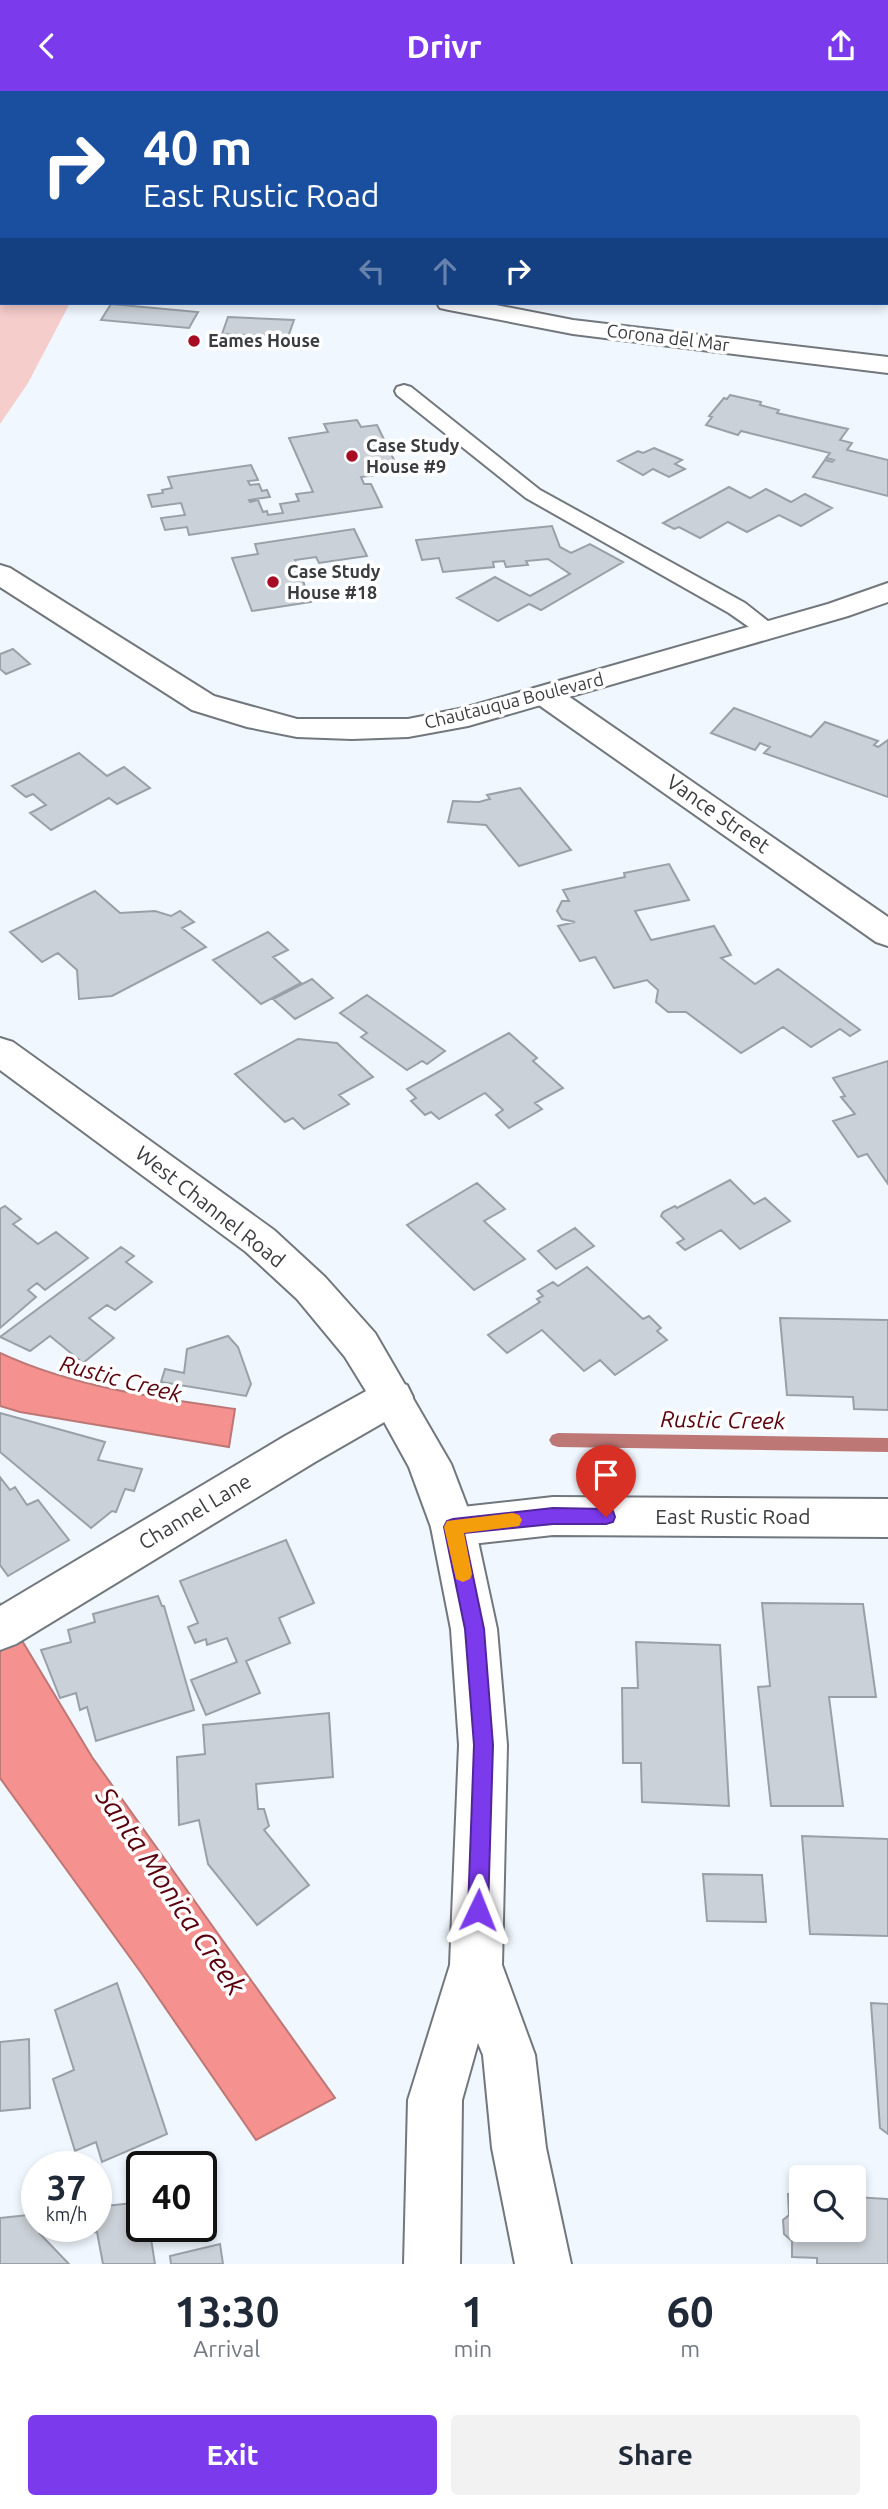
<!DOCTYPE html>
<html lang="en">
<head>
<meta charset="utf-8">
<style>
  body { margin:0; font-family:Ubuntu,sans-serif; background:#f2f2f3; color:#1f2937; height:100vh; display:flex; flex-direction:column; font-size:26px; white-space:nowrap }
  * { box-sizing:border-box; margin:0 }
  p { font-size:23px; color:#747a83 }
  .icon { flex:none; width:38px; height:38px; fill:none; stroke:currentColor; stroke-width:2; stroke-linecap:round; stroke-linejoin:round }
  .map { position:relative; height:2173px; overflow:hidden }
  .details { display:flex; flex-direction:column; background:#fff; flex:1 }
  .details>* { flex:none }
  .hud { position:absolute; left:0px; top:0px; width:889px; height:214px; box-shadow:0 4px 10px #0003; background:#1a4fa0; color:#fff; overflow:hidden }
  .fabs { position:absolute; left:789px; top:2074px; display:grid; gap:14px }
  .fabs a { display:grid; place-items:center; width:77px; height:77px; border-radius:7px; background:#fff; box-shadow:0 4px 10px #0003; font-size:35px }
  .speed { position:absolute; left:21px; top:2060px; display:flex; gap:14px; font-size:35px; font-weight:700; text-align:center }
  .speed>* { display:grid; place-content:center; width:91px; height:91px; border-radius:50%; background:#fff; box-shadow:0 4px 10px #0003; line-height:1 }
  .speed small { font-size:18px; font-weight:400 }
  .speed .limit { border:4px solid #111; border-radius:10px; background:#fff; color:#111 }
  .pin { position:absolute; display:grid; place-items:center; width:60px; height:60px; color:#fff; margin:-72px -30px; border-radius:50% 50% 50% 0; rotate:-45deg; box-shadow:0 0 7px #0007 }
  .pin .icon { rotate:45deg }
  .me { position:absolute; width:77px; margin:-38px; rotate:2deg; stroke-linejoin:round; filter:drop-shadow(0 0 5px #0008) }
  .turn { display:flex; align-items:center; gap:24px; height:147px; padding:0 28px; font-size:32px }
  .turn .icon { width:91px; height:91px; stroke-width:2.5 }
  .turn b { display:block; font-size:49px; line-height:60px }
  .lanes { display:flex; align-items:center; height:66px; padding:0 28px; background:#0003; justify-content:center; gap:35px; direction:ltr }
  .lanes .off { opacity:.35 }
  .eta { display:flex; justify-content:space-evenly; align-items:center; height:119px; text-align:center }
  .eta b { font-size:42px; font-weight:700; line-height:49px }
  .action { display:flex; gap:14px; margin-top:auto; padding:14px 28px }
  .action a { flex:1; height:80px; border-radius:7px; background:#7c3aed; color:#fff; font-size:28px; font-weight:700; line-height:80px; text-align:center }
  .action a+a { background:#f2f2f3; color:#1f2937 }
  header { display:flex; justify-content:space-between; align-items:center; height:91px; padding:0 28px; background:#7c3aed; color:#fff; font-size:32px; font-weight:700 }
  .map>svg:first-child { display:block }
</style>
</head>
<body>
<header><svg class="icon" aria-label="back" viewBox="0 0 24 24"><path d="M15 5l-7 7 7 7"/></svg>Drivr<svg class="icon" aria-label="share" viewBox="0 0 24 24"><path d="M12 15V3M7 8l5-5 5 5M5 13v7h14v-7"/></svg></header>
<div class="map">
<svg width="888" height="2173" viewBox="0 0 888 2173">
  <rect width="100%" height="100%" fill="#f0f7fe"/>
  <path fill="#f5cdcb" d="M0,176l2,36h68l-42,80 -28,41z"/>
  <path fill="#f5918e" stroke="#bd7876" stroke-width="2" d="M0,1262c73,34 155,45 235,56l-6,38 -209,-35 -20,-6z
    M0,1513l92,153 243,341 -79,42 -114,-166 -142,-196z"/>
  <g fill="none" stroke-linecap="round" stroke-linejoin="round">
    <path fill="#bd7876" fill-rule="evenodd" d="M558,1342l330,5v14l-330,-5 -6,-2 -3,-5 3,-5z"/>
  </g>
  <path fill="#cbd1d8" stroke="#9aa0a7" stroke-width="2" d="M698,0h130l1,2h-130z
    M111,213l87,8 -9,16 -88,-8z
    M228,226l66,3 -6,17 -66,-3z
    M730,304l31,7 -1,3 19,5 -2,3 71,16 -8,11 12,3 -5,7 41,10v36l-75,-19 12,-17 7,2 2,-2 -8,-2 4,-5 -89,-22 -3,4 -32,-10 6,-8 -3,-1 15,-18 3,1z
    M357,329l4,7 16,-2 23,47 -39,5 3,7h7l11,23 -193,28 -2,-8 -22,3 -4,-12 24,-3 -4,-12 -29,4 -4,-12 15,-2 -1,-3 10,-2 -4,-11 83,-12 7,15 -10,1 2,4 9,-1 3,7 5,-1 3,7 -21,3 1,2 8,-2 5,12 4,-1 1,4 15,-2 -3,-9 19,-3 -3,-7 17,-2 -24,-54 39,-6 -4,-8z
    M654,357l28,12 -7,4 10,5 -16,8 -16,-8 -10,6 -25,-14 20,-10 5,2z
    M729,396l21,11 16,-9 25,13 14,-8 27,14 -31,18 -22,-11 -32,17 -19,-10 -28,16 -21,-11 -5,2 -11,-6z
    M552,435l8,21 11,6 19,-9 33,18 -82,48 -12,-6 -31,17 -41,-23 38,-21 35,19 40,-22 -22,-15 -22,2 2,4 -22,2 -2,-6 -11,1 1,5 -51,5 -4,-14 -17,2 -6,-20z
    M354,438l13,27 -48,7 -3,-6 -21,3 16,42 -59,9 -20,-53 26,-4 -3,-10z
    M13,558l17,15 -24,10 -6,-5v-15z
    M734,617l77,29 14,-15 53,19 -4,4 4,2 10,-7v57l-124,-44 6,-6 -10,-4 -5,7 -44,-17z
    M79,662l28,23 17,-9 26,21 -33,16 -8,-6 -58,32 -21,-17 16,-8 -13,-11 -7,3 -14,-11z
    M520,697l51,62 -52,16 -33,-41 -38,-3 5,-21 26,1 11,-3 -3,-4z
    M669,773l20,36 -54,11 16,29 63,-14 17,29 -10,3 34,26 23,-15 82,61 -10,6 -10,-7 -29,18 -28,-20 -42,26 -55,-41h-18l-12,-10 2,-12 -11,-10 -33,8 -19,-31 -15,4 -22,-35 17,-4 -13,-3 -5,-8 5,-10h7l-6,-11 62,-13 -1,-4z
    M95,800l25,22 35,-2 16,5 9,-5 14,11 -12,6 24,19 -94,49 -33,3 -2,-29 -19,-17 -16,9 -32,-30z
    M268,841l20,18 -15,7 28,26 -40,21 -48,-44z
    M312,888l21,19 -38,21 -22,-20z
    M367,904l78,56 -18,13 -5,-3 -15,9 -46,-33 6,-4 -27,-20z
    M509,942l28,25 -4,3 30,27 -28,15 7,6 -33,19 -13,-13 7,-5 -18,-17 -46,26 -8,-7 -6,3 -14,-14 5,-3 -9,-9z
    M298,948l39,4 36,34 -34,18 10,9 -45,25 -11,-11 -8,4 -50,-48z
    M888,970v123l-21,-30 -9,3 -25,-36 22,-7 -14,-17 4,-1 -12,-18z
    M730,1089l24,24 11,-6 25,23 -50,28 -19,-19 -36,20 -8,-7 7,-4 -23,-23 2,-4 12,-6 2,2z
    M477,1092l28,26 -21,12 41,38 -51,31 -67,-65z
    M5,1115l16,13 -8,5 25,20 18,-12 32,26 -43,32 -8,-7 -9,7 8,7 -36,31v-119z
    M575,1137l19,18 -38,23 -18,-18z
    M121,1156l13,9 -8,6 26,20 -37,28 -8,-5 -18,13 25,20 -31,25 -33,-27 -20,15 -30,-14z
    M587,1176l56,52 6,-3 12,12 -4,3 10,9 -52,35 -15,-15 -16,11 -42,-41 -35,23 -19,-18 52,-33 -3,-3 6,-3 -5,-5 15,-9 5,4z
    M780,1227l108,2v90l-34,-1 -1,-12 -66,-2z
    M228,1245l10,11 13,37 -5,12 -85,-14 4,-13 19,4 3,-24z
    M0,1322l105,29 -7,18 44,9 -8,22 -9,-2 -9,23 -4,-1 -21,17 -91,-76z
    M0,1386l10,13 5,-3 12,18 11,-5 31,40 -61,36 -8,-11z
    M286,1449l28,63 -35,15 11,25 -44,18 14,32 -54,22 -15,-35 46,-18 -10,-24 -20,7 -1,-6 -11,4 -7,-16 10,-4 -18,-42z
    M158,1505l4,10h2l30,104 -98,31 -9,-34 -7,3 -4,-17 -16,5 -19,-48 30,-8 -3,-12 27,-8 -2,-8z
    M762,1512l101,1 13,93h-47l14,109h-72l-13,-119 12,-1z
    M636,1551l84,3 9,161 -87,-4 -1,-39h-18l-1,-75h16z
    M329,1622l4,64 -77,7 2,25h6l5,17 -5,4 45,55 -52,40 -49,-61 -9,-44 -20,5 -2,-68 28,-3 -2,-29z
    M802,1745l86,3v97l-78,-2z
    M703,1783l59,1 4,47 -59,-1z
    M117,1892l50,151 -65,28 -6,-20 -21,9 -22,-72 21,-9 -19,-60z
    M871,1912l17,1v130l-8,-6z
    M29,1948l1,69 -30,3v-69z
    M788,2103l14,1v34h52v-32l34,2v65h-71v-6l-25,-1v-16l-8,-7 -1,-14 6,-5z
    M142,2111v24h7l6,38h-52l-6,-32 -57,2 29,30h-69v-46l37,-4v12h59v-19z
    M220,2153l3,20h-52l-1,-8z"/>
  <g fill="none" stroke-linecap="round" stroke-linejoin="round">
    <defs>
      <path id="lane" d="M404,294l7,2 129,103 205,113 33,26 -3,5h-16l-30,-21 -203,-115 -129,-103 -2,-4 2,-4z"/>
      <path id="street" d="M458,0h24l-25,2z
        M887,108h1v14h-1z
        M437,212h49l87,17 315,37v16l-315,-39 -124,-24 -9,-2z
        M547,596l11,2 330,228v29l-12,-4 -340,-239 -4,-7 4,-7z
        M392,1289l15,5 6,12 -6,12 -92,53 -299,182 -16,6v-44l285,-170 92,-51z
        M553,1406l335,2v38l-335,-2 -100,11 -16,-6 -6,-13 6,-13 16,-6z"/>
      <path id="secondary" d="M0,474l10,3 204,128 83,23h111l56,-11 364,-104 60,-21v19l-40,14 -380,110 -60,11 -56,2 -55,-2 -50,-10 -55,-17 -192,-123z
        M0,947l13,4 261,188 51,47 50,56 76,131 24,63 22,102 10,116 -5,220 33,90 11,93 25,116h-56l-23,-116 -9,-93 -5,-12 -16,57 -2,164h-56l4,-164 42,-135 9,-220 -8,-116 -20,-102 -22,-60 -32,-58 -32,-52 -48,-58 -51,-47 -246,-182z"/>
    </defs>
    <use href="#lane" stroke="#72777d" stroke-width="4"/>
    <use href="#street" stroke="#72777d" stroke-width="4"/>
    <use href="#secondary" stroke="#72777d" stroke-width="4"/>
    <use href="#lane" fill="#fff" fill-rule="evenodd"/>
    <use href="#street" fill="#fff" fill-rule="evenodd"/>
    <use href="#secondary" fill="#fff" fill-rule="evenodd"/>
  </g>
  <path fill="#7c3aed" stroke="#51269a" stroke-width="2" d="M553,1417l53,1 7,2 2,6 -2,5 -7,2h-53l-89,9 20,96 9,116 -5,165 -3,7 -7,3 -7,-3 -3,-7 6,-165 -9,-116 -21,-102 3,-6 6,-2z"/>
  <path fill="#f59e0b" d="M513,1422l6,2 3,5 -3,6 -55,7 8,41 -2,5 -7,3 -7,-3 -12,-52 3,-6z"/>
  <g fill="#a60d25" stroke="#fff" stroke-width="2.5">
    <circle cx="194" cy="250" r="7"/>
    <circle cx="352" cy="365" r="7"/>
    <circle cx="273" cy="491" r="7"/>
  </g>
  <g text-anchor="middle" stroke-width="7" stroke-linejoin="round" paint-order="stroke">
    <g font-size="18" fill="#3a3c3f" stroke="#fff">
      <text transform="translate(668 247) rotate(7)" y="6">Corona del Mar</text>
      <text transform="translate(514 610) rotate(-14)" y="6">Chautauqua Boulevard</text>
    </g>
    <g font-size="18" font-weight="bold" fill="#3a3c3f" stroke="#fff" text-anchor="start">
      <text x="208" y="256">Eames House</text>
      <text x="366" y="361">Case Study<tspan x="366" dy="21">House #9</tspan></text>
      <text x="287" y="487">Case Study<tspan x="287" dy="21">House #18</tspan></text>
    </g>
    <g font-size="21" fill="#3a3c3f" stroke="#fff">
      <text transform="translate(718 723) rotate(35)" y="7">Vance Street</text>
      <text transform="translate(210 1116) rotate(38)" y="7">West Channel Road</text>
      <text transform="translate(195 1421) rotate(-31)" y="7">Channel Lane</text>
      <text x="733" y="1433">East Rustic Road</text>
    </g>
    <g font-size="23" font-style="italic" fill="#5a000d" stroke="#fff">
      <text transform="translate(121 1288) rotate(15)" y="8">Rustic Creek</text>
      <text transform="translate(723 1329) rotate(1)" y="8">Rustic Creek</text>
    </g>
    <g font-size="28" font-style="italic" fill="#5a000d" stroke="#fff">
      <text transform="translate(171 1800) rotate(56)" y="10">Santa Monica Creek</text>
    </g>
  </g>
</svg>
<div class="fabs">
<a><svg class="icon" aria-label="search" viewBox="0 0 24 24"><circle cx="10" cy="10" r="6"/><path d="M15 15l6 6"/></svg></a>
</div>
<div class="speed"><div>37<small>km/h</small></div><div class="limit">40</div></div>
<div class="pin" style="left:606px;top:1426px;background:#d93025"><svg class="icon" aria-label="arrive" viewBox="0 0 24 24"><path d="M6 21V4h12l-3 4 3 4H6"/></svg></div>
<svg class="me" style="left:478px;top:1819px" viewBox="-20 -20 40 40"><path d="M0-17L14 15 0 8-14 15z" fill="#7c3aed" stroke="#fff" stroke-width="4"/></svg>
<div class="hud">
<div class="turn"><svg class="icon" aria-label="right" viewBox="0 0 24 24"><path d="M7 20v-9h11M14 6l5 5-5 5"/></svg><div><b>40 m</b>East Rustic Road</div></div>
<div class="lanes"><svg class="icon off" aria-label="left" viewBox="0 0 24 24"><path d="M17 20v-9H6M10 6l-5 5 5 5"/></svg><svg class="icon off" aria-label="ahead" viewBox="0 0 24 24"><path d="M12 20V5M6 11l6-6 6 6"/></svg><svg class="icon" aria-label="right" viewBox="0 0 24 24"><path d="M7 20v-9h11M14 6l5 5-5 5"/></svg></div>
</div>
</div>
<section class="details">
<div class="eta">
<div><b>13:30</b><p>Arrival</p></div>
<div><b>1</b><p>min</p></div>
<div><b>60</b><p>m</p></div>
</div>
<div class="action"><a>Exit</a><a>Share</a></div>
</section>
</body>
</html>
